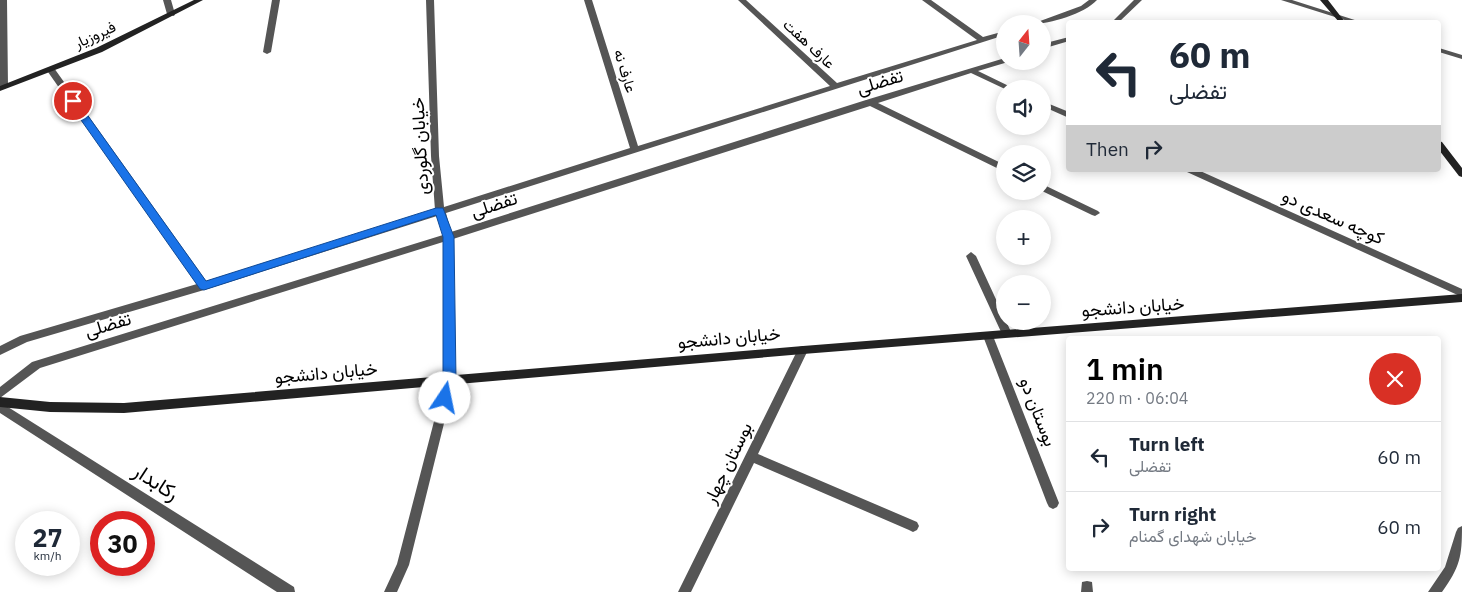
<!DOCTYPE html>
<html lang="en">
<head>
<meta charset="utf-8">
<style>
  body { margin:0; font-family:"IBM Plex Sans",Vazirmatn,sans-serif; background:#f6f6f7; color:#1f2937; height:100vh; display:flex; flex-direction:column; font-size:19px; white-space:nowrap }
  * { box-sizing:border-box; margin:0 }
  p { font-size:16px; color:#747a83 }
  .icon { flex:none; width:28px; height:28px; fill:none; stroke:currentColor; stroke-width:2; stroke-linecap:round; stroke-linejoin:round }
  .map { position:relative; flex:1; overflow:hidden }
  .side { position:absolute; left:1066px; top:336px; width:375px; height:235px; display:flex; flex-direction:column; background:#fff; border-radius:5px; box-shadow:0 2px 12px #0003 }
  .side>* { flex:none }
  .guide { position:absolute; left:1066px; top:20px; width:375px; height:152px; border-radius:5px; box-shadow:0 2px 12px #0003; background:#fff; color:#1f2937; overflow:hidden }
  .needle { width:32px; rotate:17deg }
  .fabs { position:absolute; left:996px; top:15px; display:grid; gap:10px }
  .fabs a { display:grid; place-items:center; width:55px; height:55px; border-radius:50%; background:#fff; box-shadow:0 2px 12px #0003; font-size:25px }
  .speed { position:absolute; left:15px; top:511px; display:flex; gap:10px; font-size:25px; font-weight:700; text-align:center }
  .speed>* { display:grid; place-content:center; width:65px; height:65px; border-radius:50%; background:#fff; box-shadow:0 2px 12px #0003; line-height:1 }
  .speed small { font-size:12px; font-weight:400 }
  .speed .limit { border:8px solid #d22; background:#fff; color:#111 }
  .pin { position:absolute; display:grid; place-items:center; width:42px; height:42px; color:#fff; margin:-21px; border:2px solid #fff; border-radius:50%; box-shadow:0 1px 5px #0007 }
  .me { position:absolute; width:55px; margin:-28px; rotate:11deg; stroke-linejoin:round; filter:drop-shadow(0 0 4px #0008) }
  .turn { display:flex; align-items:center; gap:18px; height:105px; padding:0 20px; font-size:22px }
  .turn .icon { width:65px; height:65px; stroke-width:2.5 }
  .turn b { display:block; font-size:35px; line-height:42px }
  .then { display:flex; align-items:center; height:48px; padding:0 20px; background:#0003; gap:10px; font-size:19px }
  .round { display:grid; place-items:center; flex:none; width:52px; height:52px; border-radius:26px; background:#f6f6f7 }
  .headline { display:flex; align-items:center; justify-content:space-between; height:85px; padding:0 20px }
  h1 { font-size:30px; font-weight:600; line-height:38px; color:#000 }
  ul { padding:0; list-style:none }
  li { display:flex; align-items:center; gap:15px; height:70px; padding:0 20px; border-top:1px solid #e0e1e3 }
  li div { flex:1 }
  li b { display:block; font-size:19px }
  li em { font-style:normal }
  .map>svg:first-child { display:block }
</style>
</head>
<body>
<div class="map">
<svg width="1462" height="592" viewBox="0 0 1462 592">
  <rect width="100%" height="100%" fill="#fff"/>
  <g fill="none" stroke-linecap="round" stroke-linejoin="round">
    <path fill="#555" fill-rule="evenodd" d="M0,0h7l1,87 -4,2 -4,-2z
      M163,0h8l4,14 -1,2 -7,-2z
      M272,0h8l-9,52 -4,2 -4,-2z
      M426,0h8l5,156 5,51 186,-59 -46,-148h8l46,146 192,-60 -92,-86h8l91,83 140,-43 -55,-40h9l52,37 22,-6v4l-559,178 5,19 415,-132 139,-42v3l3,1 -30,9 37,18h-10l-34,-16 -93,30 127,62v7l-135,-66 -417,133 2,140 -46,186 -12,27h-13l13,-28 48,-185 -2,-137 -403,126 -40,30v-11l32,-25 411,-127 -6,-19 -233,74 -177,52 -27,13v-9l20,-10 177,-52 -149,-212v-4h6l152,213 229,-71 -4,-54z
      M1089,0h8c-13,14 -47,24 -65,24l49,-18z
      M1134,0h8l-23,22h-7z
      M1281,0h11l69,22h-10z
      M1069,37v4l-27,8v-5z
      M1439,48l23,7v4l-23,-7z
      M1042,101l27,11v6l-27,-12z
      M1186,170h12l264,119v8l-275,-125z
      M1042,184l56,27 2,2 -5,3 -3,-1 -50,-24z
      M971,252l5,4 36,78 -1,3h-8l-1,-3 -36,-78z
      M988,332l4,1 1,3 66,167 -2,4 -4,2 -4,-2 -2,-4 -64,-167 1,-3z
      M803,346l4,1 1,3 -50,104 159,68 2,4 -2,4 -4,2 -4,-2 -155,-67 -63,129h-13l121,-245z
      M0,402l294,185 1,5h-18l-277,-179z
      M1462,526c0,31 -2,41 -20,66h-14l17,-25 11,-35 2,-4z
      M1087,581l5,1 1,10h-12l1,-10z"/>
    <path fill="#222" fill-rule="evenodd" d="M194,0h9l-101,52 -102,39v-5l96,-38z
      M1320,0h8l17,22h-6z
      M1439,141l3,1 20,26v9l-3,-1 -20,-26z
      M1462,294v8l-659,52 -679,59 -74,-1 -50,-5v-10l50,5 74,1 679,-57z"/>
  </g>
  <path fill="#1a73e8" stroke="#114b97" d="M73,98l3,1 130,182 230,-73h7l11,29 2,143 -7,22 -4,1 -5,-1 -1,-4 4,-18v-143l-7,-22 -232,75 -4,-1 -131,-186v-4z"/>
  <g text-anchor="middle" stroke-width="4" stroke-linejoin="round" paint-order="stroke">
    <g font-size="15" fill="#000" stroke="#fff">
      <text transform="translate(95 35) rotate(-25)" y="5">فیروزیار</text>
      <text transform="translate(809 44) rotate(43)" y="5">عارف هفت</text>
      <text transform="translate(625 71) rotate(73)" y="5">عارف نه</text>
    </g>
    <g font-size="18" fill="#000" stroke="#fff">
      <text transform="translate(880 82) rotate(-17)" y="6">تفضلی</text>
      <text transform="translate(420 146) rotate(-93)" y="6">خیابان گلوردی</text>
      <text transform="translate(494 205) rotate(-18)" y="6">تفضلی</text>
      <text transform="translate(1333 217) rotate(24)" y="6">کوچه سعدی دو</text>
      <text transform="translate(1133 307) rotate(-4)" y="6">خیابان دانشجو</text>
      <text transform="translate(108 325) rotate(-17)" y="6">تفضلی</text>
      <text transform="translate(729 338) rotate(-5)" y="6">خیابان دانشجو</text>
      <text transform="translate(326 373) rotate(-5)" y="6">خیابان دانشجو</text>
      <text transform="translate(1038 412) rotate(69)" y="6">بوستان دو</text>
      <text transform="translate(728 463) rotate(-64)" y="6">بوستان چهار</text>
    </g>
    <g font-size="21" fill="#000" stroke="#fff">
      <text transform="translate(156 482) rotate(33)" y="7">رکابدار</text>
    </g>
  </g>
</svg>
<div class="fabs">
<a><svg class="needle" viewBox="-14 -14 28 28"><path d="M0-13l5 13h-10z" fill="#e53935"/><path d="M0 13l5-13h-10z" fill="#747a83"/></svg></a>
<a><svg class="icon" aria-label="sound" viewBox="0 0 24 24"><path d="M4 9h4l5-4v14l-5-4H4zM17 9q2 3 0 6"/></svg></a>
<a><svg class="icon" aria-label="layers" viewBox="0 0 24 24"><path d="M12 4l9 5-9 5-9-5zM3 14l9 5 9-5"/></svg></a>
<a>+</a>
<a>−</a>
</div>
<div class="speed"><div>27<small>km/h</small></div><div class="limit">30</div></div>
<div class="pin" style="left:73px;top:101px;background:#d93025"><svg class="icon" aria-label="arrive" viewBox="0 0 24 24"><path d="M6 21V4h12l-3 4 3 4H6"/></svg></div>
<svg class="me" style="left:445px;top:398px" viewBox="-20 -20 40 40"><circle r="19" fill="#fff"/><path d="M0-13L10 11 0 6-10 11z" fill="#1a73e8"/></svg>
<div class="guide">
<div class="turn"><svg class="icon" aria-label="left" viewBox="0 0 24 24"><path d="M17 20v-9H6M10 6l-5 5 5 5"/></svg><div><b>60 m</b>تفضلی</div></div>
<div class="then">Then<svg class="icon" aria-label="right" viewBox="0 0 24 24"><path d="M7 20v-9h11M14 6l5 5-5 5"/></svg></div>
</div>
<section class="side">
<div class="headline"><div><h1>1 min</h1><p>220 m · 06:04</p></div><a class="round" style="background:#d93025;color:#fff"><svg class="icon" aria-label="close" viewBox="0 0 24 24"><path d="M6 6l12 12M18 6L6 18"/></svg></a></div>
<ul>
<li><svg class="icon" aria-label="left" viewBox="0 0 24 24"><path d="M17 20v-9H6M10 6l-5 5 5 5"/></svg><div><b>Turn left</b><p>تفضلی</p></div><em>60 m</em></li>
<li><svg class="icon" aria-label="right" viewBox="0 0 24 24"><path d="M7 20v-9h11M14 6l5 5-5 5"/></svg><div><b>Turn right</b><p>خیابان شهدای گمنام</p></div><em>60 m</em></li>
</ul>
</section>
</div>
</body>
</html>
